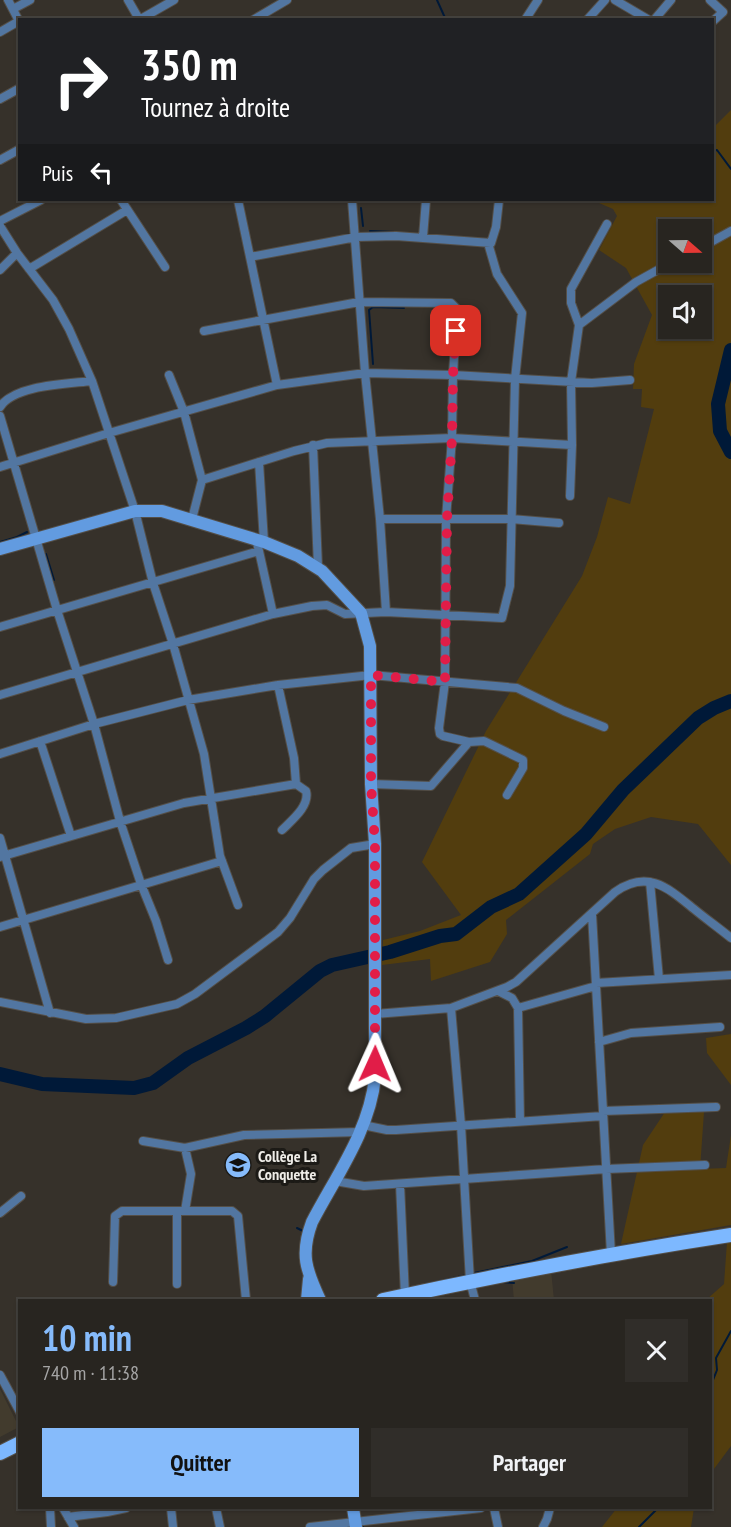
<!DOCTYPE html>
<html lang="fr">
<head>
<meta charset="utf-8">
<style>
  body { margin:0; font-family:"PT Sans Narrow",sans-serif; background:#302d29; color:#f1f3f6; height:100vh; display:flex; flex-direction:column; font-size:22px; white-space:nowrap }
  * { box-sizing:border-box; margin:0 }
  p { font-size:20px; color:#a5a5a5 }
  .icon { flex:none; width:33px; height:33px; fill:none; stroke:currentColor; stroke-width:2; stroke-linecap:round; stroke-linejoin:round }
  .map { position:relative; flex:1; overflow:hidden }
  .details { position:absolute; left:18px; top:1299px; width:694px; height:210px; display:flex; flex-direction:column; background:#282520; border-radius:0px; box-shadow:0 2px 4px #0004,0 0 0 2px #44423e }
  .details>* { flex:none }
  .banner { position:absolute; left:18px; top:18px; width:696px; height:183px; border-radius:0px; box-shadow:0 2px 4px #0004,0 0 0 2px #44423e; background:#202124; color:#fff; overflow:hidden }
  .needle { width:39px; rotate:110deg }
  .controls { position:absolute; left:658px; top:219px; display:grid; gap:12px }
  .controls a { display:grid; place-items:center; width:54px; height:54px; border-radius:0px; background:#282520; box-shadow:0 2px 4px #0004,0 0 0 2px #44423e; font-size:30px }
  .pin { position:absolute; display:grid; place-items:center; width:51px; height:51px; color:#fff; margin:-26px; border-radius:12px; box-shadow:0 3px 9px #0006 }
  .me { position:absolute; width:66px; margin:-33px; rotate:1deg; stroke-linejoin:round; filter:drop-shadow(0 0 4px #0008) }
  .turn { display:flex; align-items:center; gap:21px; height:126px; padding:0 24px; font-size:27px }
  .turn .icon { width:78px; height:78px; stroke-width:2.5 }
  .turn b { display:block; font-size:42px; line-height:51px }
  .then { display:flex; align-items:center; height:57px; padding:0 24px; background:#0003; gap:12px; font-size:22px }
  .round { display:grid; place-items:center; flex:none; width:63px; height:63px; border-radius:0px; background:#302d29 }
  .headline { display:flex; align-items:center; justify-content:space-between; height:102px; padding:0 24px }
  h1 { font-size:36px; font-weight:700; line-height:45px; color:#86bbfb }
  .button { display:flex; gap:12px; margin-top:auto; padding:12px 24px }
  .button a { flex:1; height:69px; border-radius:0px; background:#86bbfb; color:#111; font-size:24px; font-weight:700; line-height:69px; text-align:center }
  .button a+a { background:#302d29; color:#f1f3f6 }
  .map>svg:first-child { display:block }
</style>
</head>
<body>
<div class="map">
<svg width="731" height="1527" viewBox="0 0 731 1527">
  <rect width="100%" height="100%" fill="#36312a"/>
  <path fill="#423b2d" d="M551,1270l3,30h-40l-2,-22z
    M0,1389l19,38 -19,10z"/>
  <path fill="#523d0e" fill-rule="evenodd" d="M731,110v755l-33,-41 -47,-7 -36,12 -22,15 -3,10 -84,66 1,14 -17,28 -59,19 -1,-22 -48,6 1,-25 37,-9 41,-16 -39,-53 64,-131 96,-155 15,-39 11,-40 22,7 24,-95 -13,-2 1,-18h-9l1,-25 18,-49 -26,-47 -27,-18 18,-34 -4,-7 -21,-9h120l1,-72zM669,230h33v32h-33zM669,296h33v32h-33z
    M731,1034v51l-24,-32 -1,-15z
    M665,1112h39l-4,57 26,-1 5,-33v90l-110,19 22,-99z
    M731,1241v205l-20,27v-173h-5l18,-16 3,-42z
    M617,1508h77l-3,19h-89z"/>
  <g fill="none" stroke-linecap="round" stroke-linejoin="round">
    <path stroke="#001938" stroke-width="2" d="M437,0l9,20
      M712,151l5,-1 14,19
      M361,208l2,18
      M370,231l25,1
      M373,364l-4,-54 4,-3 31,1
      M0,542l17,-5 10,-5
      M46,554l8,26
      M297,1228l8,4
      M474,1273l58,-12 35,-14
      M503,1282l11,1
      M425,1284l42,-9
      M711,1385l6,-15 -1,-12 15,-27
      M362,1527l1,-1
      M639,1527l19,-19"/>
    <path stroke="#001938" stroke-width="14" d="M731,350l-13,54 2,27 11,21
      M0,1074l42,10 92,4 19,-5 35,-25 58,-30 19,-12 55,-45 12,-6 58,-13 50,-16 16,-2 35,-27 28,-13 67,-60 37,-44 75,-72 16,-10 17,-7"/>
    <defs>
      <path id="street" d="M8,0l12,23
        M128,0l11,19
        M615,0l34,20
        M710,0l13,12 -11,10
        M13,9l17,-9
        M139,20l35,-20
        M253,20l34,-20
        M525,20l13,-20
        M587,20l18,-20
        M654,20l17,-20
        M0,32l19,-11
        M0,99l20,-11
        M0,160l20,-11
        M121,200l44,67
        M238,200l39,185
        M352,200l13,173 15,146 6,93
        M0,221l41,-21
        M0,226l17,27 36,47 16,29 23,52 43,130 18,72 20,61 31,110 16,102 18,49
        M423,237l3,-37
        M702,247l29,-16
        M250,257l106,-20 40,-1 95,7 5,-16 3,-27
        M29,269l98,-59
        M0,270l17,-17
        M579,325l57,-43 36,-20
        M204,331l155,-29 92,1 6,6 -4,66 139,8 38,-3
        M169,375l15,37 18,68 -10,39
        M0,407c14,-22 67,-23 92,-26
        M0,416l57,194 37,114 26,97 21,63 15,37 12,39
        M313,445l5,122
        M259,462l5,80
        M0,467l109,-34 168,-48 88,-12 88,2 -1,63 -6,81 -1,163 -6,46 1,6 3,2 26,6
        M202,480l92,-29 33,-8 125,-5 120,7
        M570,496l2,-51 -1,-63 8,-57 -8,-22v-14l36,-65
        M380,519h131l48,4
        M259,551l14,63
        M0,627l259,-76 -3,-12
        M278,685l16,73 2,26
        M0,695l273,-81 39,-8 15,-1 18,9 41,-2 116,6 8,-32 5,-207 7,-66 -25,-39 -9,-31
        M40,741l31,95
        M0,754l94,-30 94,-24 90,-15 93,-10 146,13 47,23 40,16
        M371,784l60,2 38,-44 15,-1 39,19v8l-16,27
        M282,830c10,-10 28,-24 24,-39l-10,-7
        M0,838l50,175
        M0,857l184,-54 112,-19
        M650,882l9,97
        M592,914l19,340
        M0,927l222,-66
        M596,983l135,-8
        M498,991l14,7 6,10 2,113
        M0,1002l86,17 30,-1 61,-14 18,-10 83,-62 12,-14 24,-39 9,-9 28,-22 24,-4
        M518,1008l78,-22
        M375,1014l76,-6
        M599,1042l32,-9 89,-6
        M603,1111l113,-4
        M363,1125l24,5h9l207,-14
        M143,1141l42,7 59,-13 116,-3
        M185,1148l6,26 -6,37
        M335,1181l29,5 242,-17 99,-4
        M400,1184l5,112
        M177,1211v73
        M0,1213l21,-17
        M113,1282l2,-66 7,-5h110l6,5 8,84
        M475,1300l-5,-19 -9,-156 -10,-117 56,-21 9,-5 99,-90c33,-23 53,-4 79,17 12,10 25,19 37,29
        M0,1375l20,37
        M50,1508l1,19
        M63,1508l11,19
        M171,1508l2,19
        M216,1508l4,19
        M494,1508l4,19
        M68,1517l39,-5 19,-4
        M310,1527l171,-19
        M543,1527l4,-8 3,-11"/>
      <path id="secondary" d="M0,549l135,-38h27l102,31 34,14 24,15 39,42 9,33 1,138 4,60v233c-5,53 -39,99 -63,145 -12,32 -6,48 8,78
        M307,1300l2,-21
        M353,1508l3,19"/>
      <path id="primary" d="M383,1300c115,-25 231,-47 348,-65
        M0,1453l20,-10"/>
    </defs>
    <use href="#street" stroke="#544f48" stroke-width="10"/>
    <use href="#secondary" stroke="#544f48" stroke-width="14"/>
    <use href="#primary" stroke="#544f48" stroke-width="16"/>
    <use href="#street" stroke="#5276a1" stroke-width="8"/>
    <use href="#secondary" stroke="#629be0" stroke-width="12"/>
    <use href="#primary" stroke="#7db8ff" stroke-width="14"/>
  </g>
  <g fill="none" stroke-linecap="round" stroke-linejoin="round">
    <path stroke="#e11d48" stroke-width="10" stroke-dasharray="0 18" d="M375,1064v-220l-4,-60v-109l74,7 2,-163 5,-81 1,-63 3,-44"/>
  </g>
  <defs>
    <symbol id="school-disc" viewBox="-11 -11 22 22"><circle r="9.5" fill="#86bbfb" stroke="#1c1a16"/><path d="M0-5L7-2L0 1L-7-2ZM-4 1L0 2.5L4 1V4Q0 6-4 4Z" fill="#111"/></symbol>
  </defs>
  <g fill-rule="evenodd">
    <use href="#school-disc" x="223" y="1150" width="30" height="30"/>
  </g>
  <g text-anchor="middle" stroke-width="6" stroke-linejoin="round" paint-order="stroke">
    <g font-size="16" font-weight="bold" fill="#efede8" stroke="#1c1a16" text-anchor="start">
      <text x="258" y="1162">Collège La<tspan x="258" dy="18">Conquette</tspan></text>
    </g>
  </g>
</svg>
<div class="controls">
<a><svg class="needle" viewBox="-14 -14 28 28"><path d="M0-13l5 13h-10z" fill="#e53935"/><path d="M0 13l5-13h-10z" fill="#a5a5a5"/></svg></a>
<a><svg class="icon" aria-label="sound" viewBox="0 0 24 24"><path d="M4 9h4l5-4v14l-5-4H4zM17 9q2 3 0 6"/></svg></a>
</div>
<div class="pin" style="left:456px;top:331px;background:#d93025"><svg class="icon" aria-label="arrive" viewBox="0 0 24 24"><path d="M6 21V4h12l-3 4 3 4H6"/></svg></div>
<svg class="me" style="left:375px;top:1064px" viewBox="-20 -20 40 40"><path d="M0-17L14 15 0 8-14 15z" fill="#e11d48" stroke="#fff" stroke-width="4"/></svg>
<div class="banner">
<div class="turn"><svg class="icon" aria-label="right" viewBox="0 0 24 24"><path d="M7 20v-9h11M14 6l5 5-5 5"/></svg><div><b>350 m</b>Tournez à droite</div></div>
<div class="then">Puis<svg class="icon" aria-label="left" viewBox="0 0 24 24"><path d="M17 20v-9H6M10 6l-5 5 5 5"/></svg></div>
</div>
<section class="details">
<div class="headline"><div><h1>10 min</h1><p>740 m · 11:38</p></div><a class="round"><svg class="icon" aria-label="close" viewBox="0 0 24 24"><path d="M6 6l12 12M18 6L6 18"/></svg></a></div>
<div class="button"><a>Quitter</a><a>Partager</a></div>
</section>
</div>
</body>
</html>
